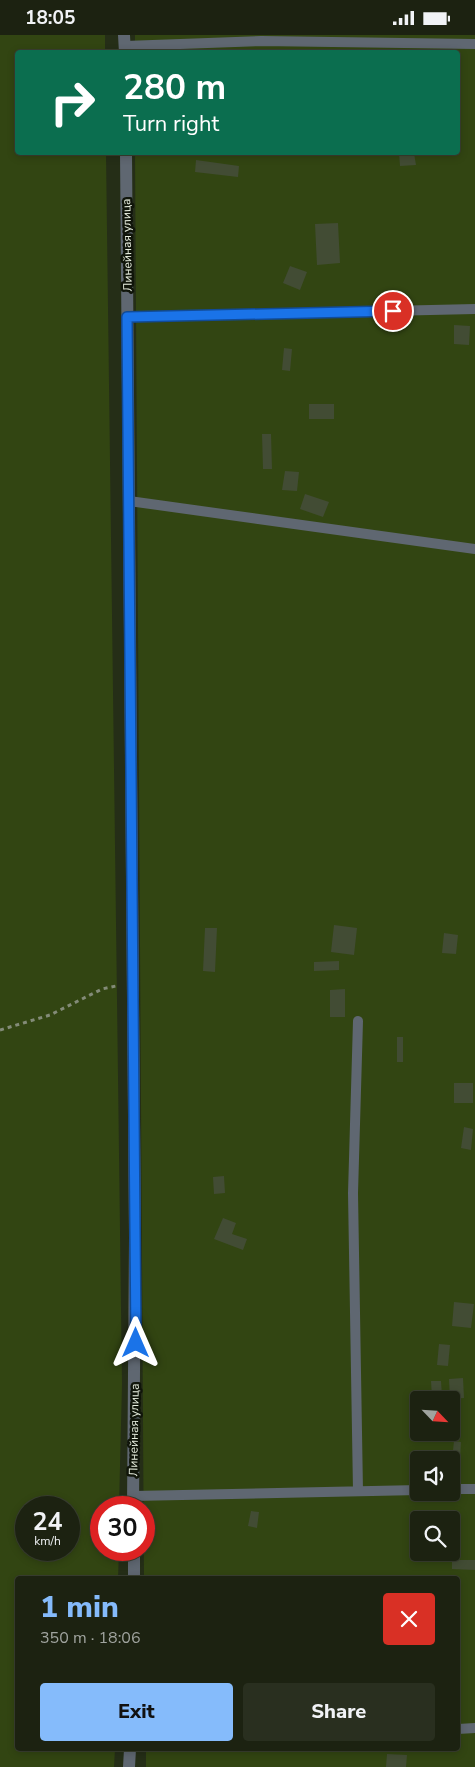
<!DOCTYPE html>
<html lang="en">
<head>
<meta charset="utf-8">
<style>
  body { margin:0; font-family:"Nunito Sans",sans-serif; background:#292f1f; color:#f1f3f6; height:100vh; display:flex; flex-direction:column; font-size:19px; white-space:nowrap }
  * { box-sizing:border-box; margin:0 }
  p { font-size:16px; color:#a0a49f }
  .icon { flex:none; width:28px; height:28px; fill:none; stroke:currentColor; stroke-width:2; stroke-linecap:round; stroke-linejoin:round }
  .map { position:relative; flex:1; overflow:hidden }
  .drawer { position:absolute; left:15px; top:1541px; width:445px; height:175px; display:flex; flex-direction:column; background:#1c2211; border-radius:5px; box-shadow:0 2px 8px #0003,0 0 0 1px #3a3f31 }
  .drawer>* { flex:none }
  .guide { position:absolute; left:15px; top:15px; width:445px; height:105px; border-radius:5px; box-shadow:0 2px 8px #0003,0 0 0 1px #3a3f31; background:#0b6e4f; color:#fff; overflow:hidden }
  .needle { width:32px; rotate:115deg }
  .controls { position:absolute; left:410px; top:1356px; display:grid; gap:10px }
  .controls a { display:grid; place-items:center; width:50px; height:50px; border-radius:5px; background:#1c2211; box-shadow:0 2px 8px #0003,0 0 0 1px #3a3f31; font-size:25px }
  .speed { position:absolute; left:15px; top:1461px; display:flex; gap:10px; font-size:25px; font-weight:700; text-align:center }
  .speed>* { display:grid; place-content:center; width:65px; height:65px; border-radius:50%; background:#1c2211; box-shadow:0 2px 8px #0003,0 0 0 1px #3a3f31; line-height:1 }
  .speed small { font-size:12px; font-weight:400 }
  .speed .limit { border:8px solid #d22; background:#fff; color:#111 }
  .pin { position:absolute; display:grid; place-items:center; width:42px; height:42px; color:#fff; margin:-21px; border:2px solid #fff; border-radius:50%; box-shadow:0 1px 5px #0007 }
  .me { position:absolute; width:55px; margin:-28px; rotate:0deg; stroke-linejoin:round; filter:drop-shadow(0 0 4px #0008) }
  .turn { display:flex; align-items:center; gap:18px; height:105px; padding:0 25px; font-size:22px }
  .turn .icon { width:65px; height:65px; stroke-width:2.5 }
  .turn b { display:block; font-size:35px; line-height:42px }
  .round { display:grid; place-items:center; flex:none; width:52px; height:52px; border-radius:5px; background:#292f1f }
  .summary { display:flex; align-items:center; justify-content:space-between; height:85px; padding:0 25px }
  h1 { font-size:30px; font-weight:800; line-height:38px; color:#85bbfb }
  .action { display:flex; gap:10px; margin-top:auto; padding:10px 25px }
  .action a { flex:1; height:58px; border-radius:5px; background:#85bbfb; color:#111; font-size:20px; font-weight:800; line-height:58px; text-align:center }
  .action a+a { background:#292f1f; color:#f1f3f6 }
  .status { display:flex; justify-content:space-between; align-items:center; height:35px; padding:0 25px; background:#1c2211; direction:ltr }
  .status svg { height:14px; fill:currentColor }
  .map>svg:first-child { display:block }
</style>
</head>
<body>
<div class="status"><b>18:05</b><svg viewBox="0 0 49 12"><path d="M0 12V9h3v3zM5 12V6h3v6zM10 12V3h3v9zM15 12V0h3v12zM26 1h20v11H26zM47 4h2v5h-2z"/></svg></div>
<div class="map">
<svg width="475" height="1732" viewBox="0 0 475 1732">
  <rect width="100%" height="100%" fill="#252e17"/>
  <path fill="#324512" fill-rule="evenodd" d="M0,0h105v17l-87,1v100h88l16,1231 -3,123h-18v43h18l-1,29h-100v170h97l-1,18h-114zM26,1472h43v43h-43z
    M135,0h340v1732h-329v-18h312v-170h-314l-9,-1426h323v-100l-323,-1zM419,1365h32v33h-32zM419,1425h32v33h-32zM419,1485h32v33h-32z"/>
  <path fill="#424c34" d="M399,118h15l2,12 -16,1z
    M196,125l43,6 -1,11 -43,-5z
    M338,188l2,40 -23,2 -2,-41z
    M290,231l17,6 -7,18 -17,-7z
    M454,290l16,1 -1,19 -15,-1z
    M284,313l8,1 -2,22 -8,-1z
    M309,369h25v15h-25z
    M262,399h9l1,35h-9z
    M285,436l14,1 -2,19 -15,-1z
    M305,459l24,8 -6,15 -23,-8z
    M334,890l23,3 -3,27 -23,-3z
    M205,893h12l-2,44 -12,-1z
    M444,898l14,2 -2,19 -14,-1z
    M339,926v9l-25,1v-9z
    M345,954v28h-15v-27z
    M397,1002h6v25h-6z
    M454,1048h19v20h-19z
    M464,1092l9,2 -2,21 -10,-2z
    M224,1141l1,17 -11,1 -1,-17z
    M223,1183l13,5 -4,11 15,5 -4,11 -29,-11z
    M454,1267l20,2 -3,24 -19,-2z
    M439,1309l11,1 -2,21 -11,-1z
    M463,1343l1,20 -14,1 -1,-20z
    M431,1346h10l1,15 -10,1z
    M454,1406l7,1 -1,19 -8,-1z
    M251,1476l8,1 -2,16 -9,-2z
    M452,1525h23v10l-23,-1z
    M387,1719l20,1 -1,12h-20z"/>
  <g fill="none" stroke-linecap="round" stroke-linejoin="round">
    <path stroke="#838b78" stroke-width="3" stroke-dasharray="4 4" stroke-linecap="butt" d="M0,995l50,-15 52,-26 14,-3"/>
    <path stroke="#5f6771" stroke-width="10" d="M125,11l136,-5 214,3
      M127,282l348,-8
      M129,466l346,48
      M358,986l-5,172 5,298
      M451,1454h24
      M133,1461l286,-6
      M458,1694l17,-1"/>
    <path stroke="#5f6771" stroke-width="12" d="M124,0l1,18
      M126,118l9,1085 -2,269
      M134,1515v29
      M129,1732l1,-18"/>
  </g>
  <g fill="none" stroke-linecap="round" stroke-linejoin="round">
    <defs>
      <path id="route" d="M136,1308l-9,-1026 266,-6"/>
    </defs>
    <use href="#route" stroke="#114b97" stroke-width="12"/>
    <use href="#route" stroke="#1a73e8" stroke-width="9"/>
  </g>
  <g text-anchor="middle" stroke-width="5" stroke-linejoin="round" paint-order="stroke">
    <g font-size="12" fill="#e9f0e1" stroke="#10150a">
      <text transform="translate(127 210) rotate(-91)" y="4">Линейная улица</text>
      <text transform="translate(134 1395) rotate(-89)" y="4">Линейная улица</text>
    </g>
  </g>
</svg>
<div class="controls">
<a><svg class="needle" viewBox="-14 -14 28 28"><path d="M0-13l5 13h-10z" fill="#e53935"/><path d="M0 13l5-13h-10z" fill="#a0a49f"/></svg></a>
<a><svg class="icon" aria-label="sound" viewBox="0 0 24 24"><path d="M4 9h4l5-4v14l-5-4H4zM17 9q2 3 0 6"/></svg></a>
<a><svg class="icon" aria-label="search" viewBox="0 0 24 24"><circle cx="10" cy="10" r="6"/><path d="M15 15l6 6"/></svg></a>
</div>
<div class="speed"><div>24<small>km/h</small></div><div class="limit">30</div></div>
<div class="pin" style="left:393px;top:276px;background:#d93025"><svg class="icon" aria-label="arrive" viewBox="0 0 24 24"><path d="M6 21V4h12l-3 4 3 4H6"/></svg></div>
<svg class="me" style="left:136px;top:1308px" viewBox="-20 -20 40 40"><path d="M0-17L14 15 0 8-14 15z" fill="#1a73e8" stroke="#fff" stroke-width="4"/></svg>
<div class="guide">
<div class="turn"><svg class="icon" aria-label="right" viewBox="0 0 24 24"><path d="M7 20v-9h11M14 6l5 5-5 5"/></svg><div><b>280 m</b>Turn right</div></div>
</div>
<section class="drawer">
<div class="summary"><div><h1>1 min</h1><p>350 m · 18:06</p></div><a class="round" style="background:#d93025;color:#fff"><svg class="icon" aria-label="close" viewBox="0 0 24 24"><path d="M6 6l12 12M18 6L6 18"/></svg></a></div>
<div class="action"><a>Exit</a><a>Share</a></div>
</section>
</div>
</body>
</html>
